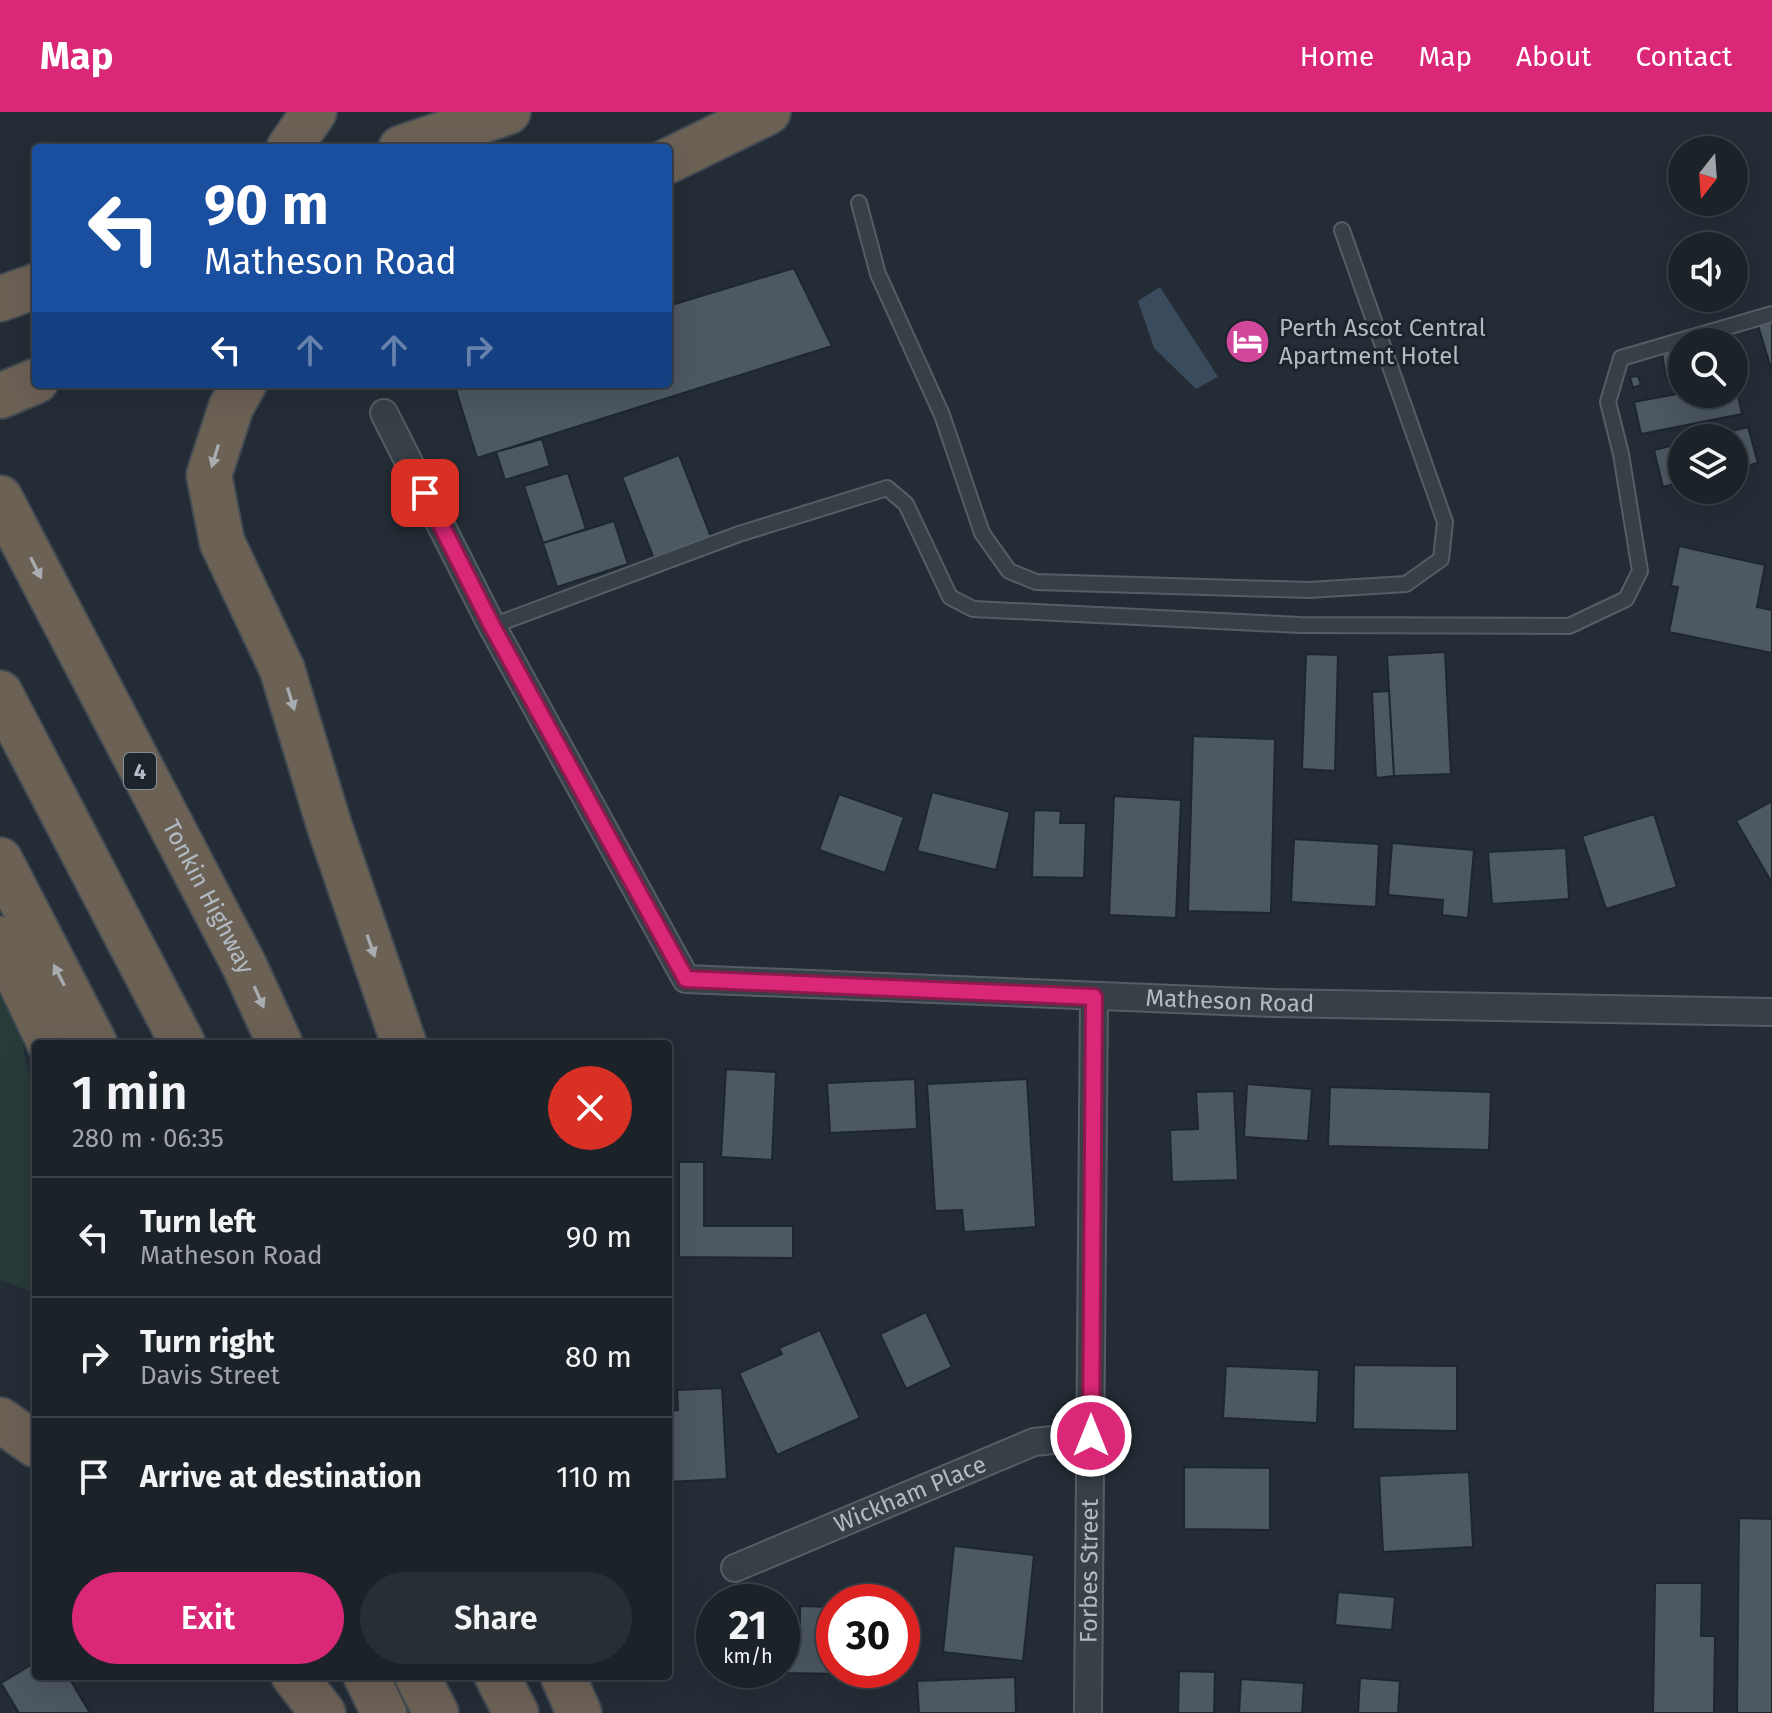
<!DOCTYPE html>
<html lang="en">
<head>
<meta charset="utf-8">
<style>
  body { margin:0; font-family:"Fira Sans",sans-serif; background:#282f34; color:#f1f3f6; height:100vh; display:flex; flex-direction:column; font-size:30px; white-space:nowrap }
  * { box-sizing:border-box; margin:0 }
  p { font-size:26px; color:#a0a4a8 }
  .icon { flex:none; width:44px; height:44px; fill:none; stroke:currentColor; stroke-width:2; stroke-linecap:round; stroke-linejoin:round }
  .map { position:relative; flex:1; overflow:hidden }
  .details { position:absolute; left:32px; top:928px; width:640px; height:640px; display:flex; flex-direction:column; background:#1b2228; border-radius:8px; box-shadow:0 8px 32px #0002,0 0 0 2px #393f45 }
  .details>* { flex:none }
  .guide { position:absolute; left:32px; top:32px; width:640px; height:244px; border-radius:8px; box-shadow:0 8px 32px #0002,0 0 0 2px #393f45; background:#1a4fa0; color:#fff; overflow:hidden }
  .needle { width:52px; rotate:197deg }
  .fabs { position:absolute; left:1668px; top:24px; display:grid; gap:16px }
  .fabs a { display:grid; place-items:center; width:80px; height:80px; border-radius:50%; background:#1b2228; box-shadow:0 8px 32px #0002,0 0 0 2px #393f45; font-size:40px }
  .speed { position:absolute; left:696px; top:1472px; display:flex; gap:16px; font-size:40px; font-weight:700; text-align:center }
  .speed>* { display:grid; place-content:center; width:104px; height:104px; border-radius:50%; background:#1b2228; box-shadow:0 8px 32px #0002,0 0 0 2px #393f45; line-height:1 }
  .speed small { font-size:20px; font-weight:400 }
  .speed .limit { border:12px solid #d22; background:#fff; color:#111 }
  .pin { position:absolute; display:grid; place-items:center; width:68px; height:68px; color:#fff; margin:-34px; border-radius:16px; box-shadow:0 4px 12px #0006 }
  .me { position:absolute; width:88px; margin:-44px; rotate:0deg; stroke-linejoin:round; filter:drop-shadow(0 0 6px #0008) }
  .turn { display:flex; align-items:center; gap:28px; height:168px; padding:0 40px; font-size:36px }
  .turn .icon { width:104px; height:104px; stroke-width:2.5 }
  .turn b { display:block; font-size:56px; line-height:68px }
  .lanes { display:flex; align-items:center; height:76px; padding:0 40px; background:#0003; justify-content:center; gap:40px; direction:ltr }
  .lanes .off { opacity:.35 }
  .round { display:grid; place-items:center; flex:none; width:84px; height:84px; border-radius:42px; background:#282f34 }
  .overview { display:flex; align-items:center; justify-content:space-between; height:136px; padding:0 40px }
  h1 { font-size:48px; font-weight:600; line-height:60px }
  .button { display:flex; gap:16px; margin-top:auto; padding:16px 40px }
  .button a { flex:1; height:92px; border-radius:48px; background:#db2777; color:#fff; font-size:32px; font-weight:600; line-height:92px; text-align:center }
  .button a+a { background:#282f34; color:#f1f3f6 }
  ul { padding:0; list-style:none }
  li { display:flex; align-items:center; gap:24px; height:120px; padding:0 40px; border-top:2px solid #393f45 }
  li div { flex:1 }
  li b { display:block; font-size:30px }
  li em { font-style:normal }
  header { display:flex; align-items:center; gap:48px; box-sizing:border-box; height:112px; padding:0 40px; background:#db2777; color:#fff }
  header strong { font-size:38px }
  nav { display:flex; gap:44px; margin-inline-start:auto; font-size:28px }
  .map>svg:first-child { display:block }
</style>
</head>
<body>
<header>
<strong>Map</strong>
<nav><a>Home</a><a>Map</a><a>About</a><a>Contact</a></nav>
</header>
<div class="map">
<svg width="1772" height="1601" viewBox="0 0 1772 1601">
  <rect width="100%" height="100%" fill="#242d36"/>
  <path fill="#283b39" d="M0,867l11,13 25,114v180l-7,5 -29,-11z"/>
  <path fill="#394b5c" d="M1160,175l58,90 -22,12 -42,-41 -16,-47z"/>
  <path fill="#4c5862" stroke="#1e262e" stroke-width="2" d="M794,156l38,78 -355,112 -23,-74h214v-78z
    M1772,206v54l-15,-50z
    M1682,238v26l-16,3 -4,-26z
    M1638,264l3,9 -8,3 -3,-11z
    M1735,270l7,32 -101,20 -7,-32 48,-9 52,1z
    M1748,315l10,36 -24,6v-31h-31z
    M542,327l8,27 -45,14 -9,-28z
    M1682,331v39l-19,5 -9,-37z
    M679,343l34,87 -57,22 -34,-87z
    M568,361l18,56 -43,14 -19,-57z
    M614,409l14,43 -71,23 -14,-44z
    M1679,434l86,19 -8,42 15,3v43l-103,-21 9,-45 -7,-1z
    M1445,540l6,122 -57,2 -7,-121z
    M1306,542l32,1 -3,116 -33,-2z
    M1389,579l5,85 -18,2 -4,-86z
    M1193,624l82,3 -4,174 -83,-2z
    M932,680l78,20 -14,58 -79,-19z
    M839,682l65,23 -19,56 -66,-23z
    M1114,684l67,4 -5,118 -67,-3z
    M1772,689v82l-36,-62z
    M1034,698l27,1 -1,12h26l-2,55 -52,-1z
    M1654,702l23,73 -71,22 -24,-73z
    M1294,727l85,5 -3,63 -85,-5z
    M1392,731l82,7 -6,68 -26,-3 1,-15 -55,-5z
    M1566,736l3,51 -77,5 -4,-52z
    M726,957l50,3 -4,88 -51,-3z
    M915,967l2,50 -87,4 -3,-50z
    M1027,967l9,148 -72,5 -2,-22 -27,1 -8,-127z
    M1247,972l65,5 -4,52 -64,-4z
    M1330,975l161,5 -2,58 -161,-4z
    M1234,979l4,89 -66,2 -2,-52 28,-1 -2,-37z
    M679,1050h25v64h89v32l-114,-1z
    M926,1200l26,55 -46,22 -26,-55z
    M820,1218l40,88 -83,37 -38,-82 43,-19 -3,-6z
    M1354,1253l103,1v65l-104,-2z
    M1226,1254l93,4 -2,53 -94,-5z
    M722,1276l5,91 -59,3v-71l10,-1 -1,-20z
    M1184,1355l86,1v62l-86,-1z
    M1469,1360l4,75 -90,5 -4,-76z
    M1739,1406l33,1v194h-35z
    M954,1434l80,9 -11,106 -80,-9z
    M1655,1471h47l-1,53h14l-1,77h-61z
    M1338,1480l57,5 -3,33 -57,-5z
    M864,1488h42v75l-127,-2 3,-38h18v-29l34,1v63h68v-68z
    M36,1550v14h32l22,37h-71l-18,-30z
    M1179,1559l36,1 -1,41h-36z
    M1015,1565l1,36h-97l-2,-32z
    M1360,1566l40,3 -2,32h-40z
    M1241,1567l63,4 -2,30h-63z"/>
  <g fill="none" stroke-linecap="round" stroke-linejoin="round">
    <defs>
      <path id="lane" d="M859,91l19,71 64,141 40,118 27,38 27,11 273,8 97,-6 35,-25 4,-37 -103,-292
        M492,514l247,-92 148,-46 19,16 44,93 23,12 327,16 269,1 57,-27 14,-28 -19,-117 -13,-52 13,-44 151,-44"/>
      <g id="street">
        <path id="s1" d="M384,301l108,213 194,353 588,24 498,9"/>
        <path id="s2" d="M735,1456l299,-126 57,-6"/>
        <path id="s3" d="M1088,1601l6,-716"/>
      </g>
      <g id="highway">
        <path d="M289,36l25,-36"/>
        <path d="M401,36l107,-36"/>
        <path d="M668,49l100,-49"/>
        <path d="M0,187l36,-13"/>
        <path d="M244,272l-13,23 -22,68 13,67 60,127 47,156 75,219"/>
        <path d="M0,284l36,-15"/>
        <path id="s4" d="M0,386l244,467 36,79"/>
        <path d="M0,581l183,351"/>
        <path d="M0,748l95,184"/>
        <path d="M0,827l50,105"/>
        <path d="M0,1308l36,25"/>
        <path d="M294,1564l29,37"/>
        <path d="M366,1564l18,37"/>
        <path d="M417,1564l19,37"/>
        <path d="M497,1564l19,37"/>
        <path d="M563,1564l16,37"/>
      </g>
    </defs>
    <use href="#lane" stroke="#555d65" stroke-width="18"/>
    <use href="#street" stroke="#555d65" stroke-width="30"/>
    <use href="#highway" stroke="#424a52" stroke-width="48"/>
    <use href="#lane" stroke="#373f47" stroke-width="14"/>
    <use href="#street" stroke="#373f47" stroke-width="26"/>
    <use href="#highway" stroke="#6c6155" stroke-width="44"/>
  </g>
  <defs><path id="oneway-solid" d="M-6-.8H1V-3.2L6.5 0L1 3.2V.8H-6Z" transform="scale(2)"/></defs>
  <g fill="#a8adb2">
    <use href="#oneway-solid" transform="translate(215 344) rotate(107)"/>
    <use href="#oneway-solid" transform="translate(36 456) rotate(63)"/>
    <use href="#oneway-solid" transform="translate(291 587) rotate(73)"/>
    <use href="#oneway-solid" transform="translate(371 834) rotate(71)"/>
    <use href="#oneway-solid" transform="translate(59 863) rotate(-117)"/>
    <use href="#oneway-solid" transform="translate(259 885) rotate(66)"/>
  </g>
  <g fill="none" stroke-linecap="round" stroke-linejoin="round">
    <defs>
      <path id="route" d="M425,381l67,133 194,353 408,18 -3,439"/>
    </defs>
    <use href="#route" stroke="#8e194d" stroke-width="20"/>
    <use href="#route" stroke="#db2777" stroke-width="14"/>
  </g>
  <defs>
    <symbol id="hotel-disc" viewBox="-11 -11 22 22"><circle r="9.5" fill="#d1479c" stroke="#1c242c"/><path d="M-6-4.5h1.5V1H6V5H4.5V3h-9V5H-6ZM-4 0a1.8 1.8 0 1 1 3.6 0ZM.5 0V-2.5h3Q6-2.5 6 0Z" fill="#fff"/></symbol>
  </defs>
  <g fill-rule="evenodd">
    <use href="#hotel-disc" x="1222" y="204" width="51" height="51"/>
  </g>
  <g text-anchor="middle" stroke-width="6" stroke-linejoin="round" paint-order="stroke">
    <rect fill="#1c242c" stroke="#858d96" stroke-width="2" x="124" y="641" width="32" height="36" rx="6"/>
    <g font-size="22" font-weight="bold" fill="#b2bac3">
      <text x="140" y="667">4</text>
    </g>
    <g font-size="24" fill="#b2bac3" stroke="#1c242c" text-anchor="start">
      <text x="1279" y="224">Perth Ascot Central<tspan x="1279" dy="28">Apartment Hotel</tspan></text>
    </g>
    <g font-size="24" fill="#b2bac3" stroke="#1c242c">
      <text dy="8" stroke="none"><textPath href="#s4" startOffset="450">Tonkin Highway</textPath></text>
      <text dy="8" stroke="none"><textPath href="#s1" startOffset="1186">Matheson Road</textPath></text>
      <text dy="8" stroke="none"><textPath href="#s2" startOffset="190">Wickham Place</textPath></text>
      <text dy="8" stroke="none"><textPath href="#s3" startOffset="142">Forbes Street</textPath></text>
    </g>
  </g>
</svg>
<div class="fabs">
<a><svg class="needle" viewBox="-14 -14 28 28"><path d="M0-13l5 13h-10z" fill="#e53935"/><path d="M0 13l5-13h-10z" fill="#a0a4a8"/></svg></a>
<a><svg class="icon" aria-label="sound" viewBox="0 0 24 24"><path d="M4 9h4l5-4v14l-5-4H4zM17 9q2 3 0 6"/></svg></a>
<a><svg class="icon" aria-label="search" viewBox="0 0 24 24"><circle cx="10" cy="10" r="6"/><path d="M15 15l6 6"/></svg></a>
<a><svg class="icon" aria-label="layers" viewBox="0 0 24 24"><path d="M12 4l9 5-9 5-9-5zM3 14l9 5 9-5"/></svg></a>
</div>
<div class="speed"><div>21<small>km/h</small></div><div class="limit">30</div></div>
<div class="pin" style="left:425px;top:381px;background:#d93025"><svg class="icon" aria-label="arrive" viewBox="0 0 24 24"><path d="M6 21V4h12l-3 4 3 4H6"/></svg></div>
<svg class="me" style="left:1091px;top:1324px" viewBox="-20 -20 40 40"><circle r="17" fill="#db2777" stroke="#fff" stroke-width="3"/><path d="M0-11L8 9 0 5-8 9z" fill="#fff"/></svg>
<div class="guide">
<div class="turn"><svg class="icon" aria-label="left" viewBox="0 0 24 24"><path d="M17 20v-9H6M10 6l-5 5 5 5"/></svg><div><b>90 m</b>Matheson Road</div></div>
<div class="lanes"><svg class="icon" aria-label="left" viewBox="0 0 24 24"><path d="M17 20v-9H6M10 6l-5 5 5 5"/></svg><svg class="icon off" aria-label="ahead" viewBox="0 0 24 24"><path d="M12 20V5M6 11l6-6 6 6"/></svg><svg class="icon off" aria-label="ahead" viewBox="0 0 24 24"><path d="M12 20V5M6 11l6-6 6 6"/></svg><svg class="icon off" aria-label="right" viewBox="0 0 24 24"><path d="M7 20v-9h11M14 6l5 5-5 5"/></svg></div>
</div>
<section class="details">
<div class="overview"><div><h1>1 min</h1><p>280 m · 06:35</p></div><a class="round" style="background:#d93025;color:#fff"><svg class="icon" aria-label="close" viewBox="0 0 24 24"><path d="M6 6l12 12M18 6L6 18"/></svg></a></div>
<ul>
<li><svg class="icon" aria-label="left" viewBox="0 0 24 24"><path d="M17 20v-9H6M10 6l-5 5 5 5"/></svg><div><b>Turn left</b><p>Matheson Road</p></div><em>90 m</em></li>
<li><svg class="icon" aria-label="right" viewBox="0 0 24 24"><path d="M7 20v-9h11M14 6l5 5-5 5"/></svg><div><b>Turn right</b><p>Davis Street</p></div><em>80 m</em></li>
<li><svg class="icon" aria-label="arrive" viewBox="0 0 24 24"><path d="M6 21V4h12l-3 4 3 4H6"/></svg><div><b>Arrive at destination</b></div><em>110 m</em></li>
</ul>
<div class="button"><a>Exit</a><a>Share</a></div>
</section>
</div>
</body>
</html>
